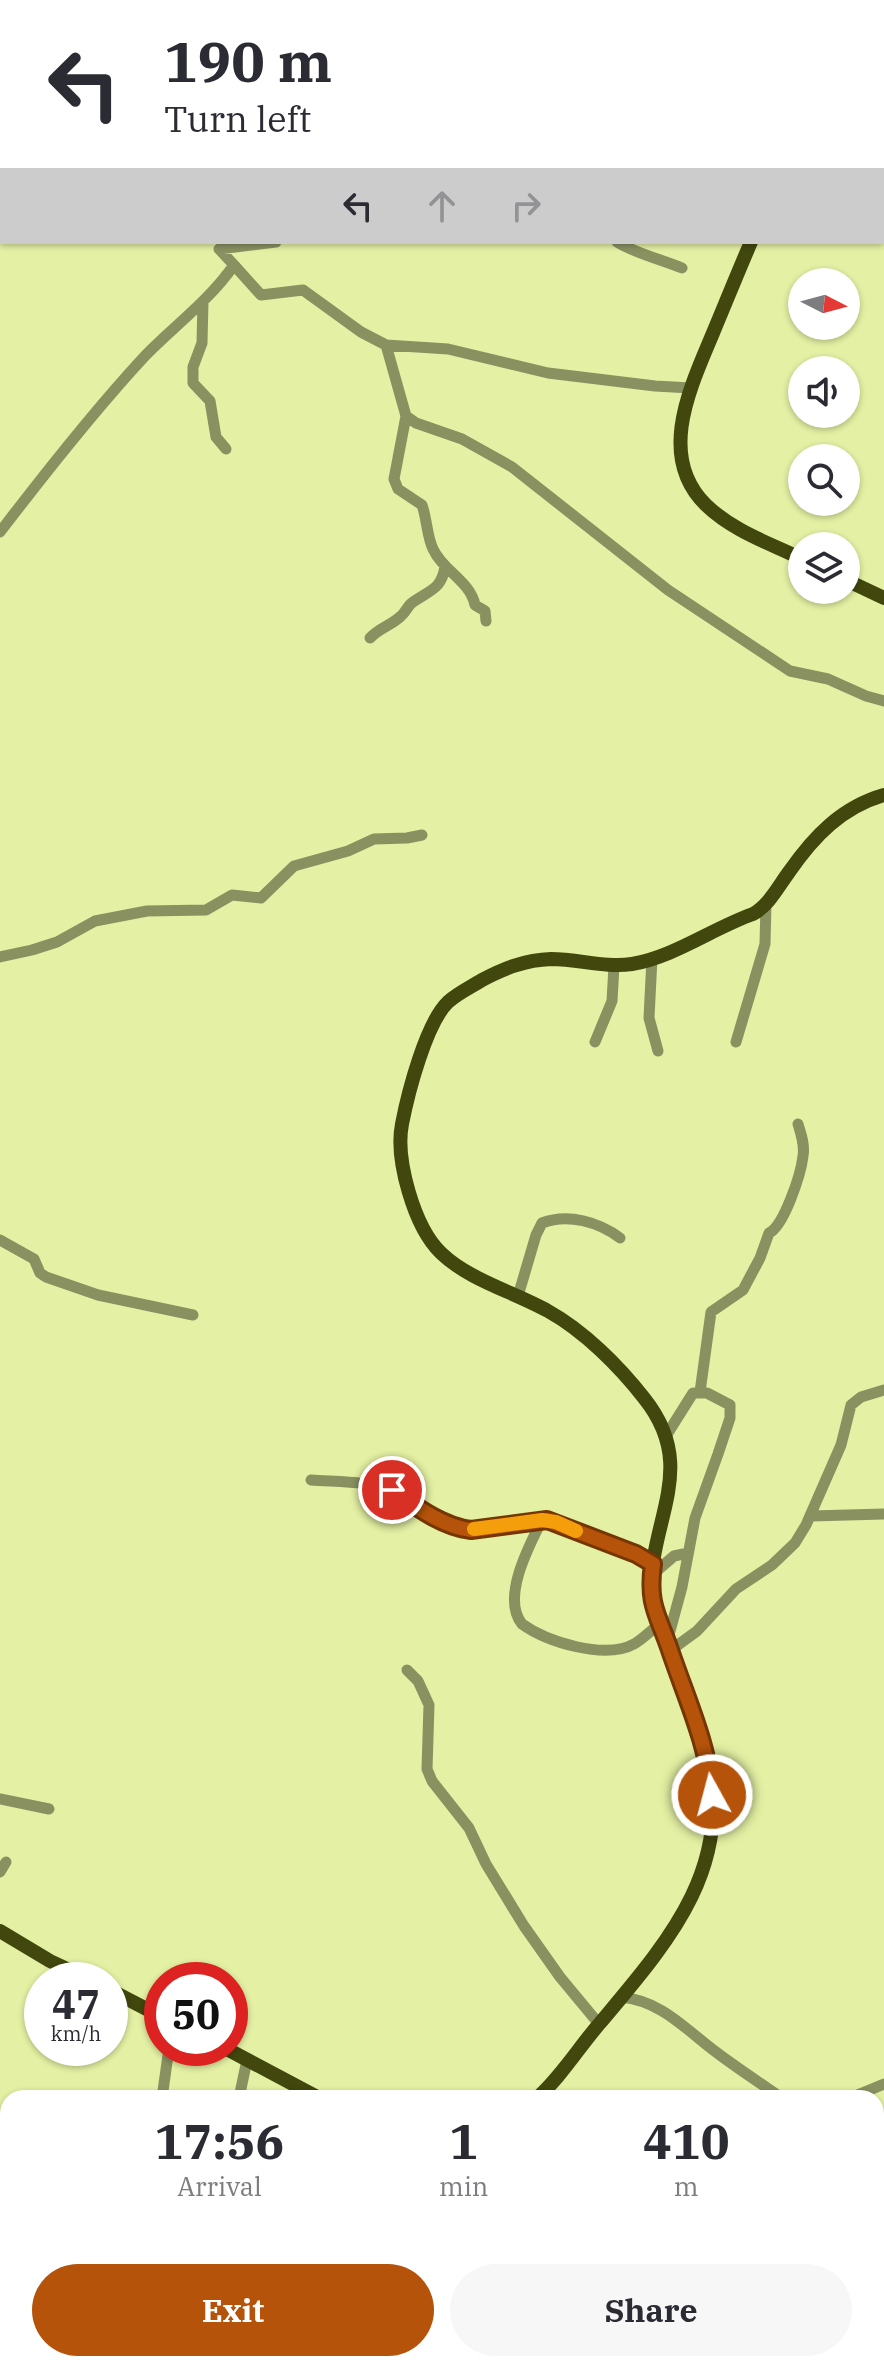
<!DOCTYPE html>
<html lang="en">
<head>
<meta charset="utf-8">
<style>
  body { margin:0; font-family:"IBM Plex Serif",serif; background:#f7f7f7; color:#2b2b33; height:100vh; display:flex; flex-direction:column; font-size:30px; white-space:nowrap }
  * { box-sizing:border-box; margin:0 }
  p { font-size:26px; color:#7c7c81 }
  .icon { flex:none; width:44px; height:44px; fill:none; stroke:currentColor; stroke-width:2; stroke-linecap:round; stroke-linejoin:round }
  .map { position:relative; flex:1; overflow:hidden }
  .panel { position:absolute; left:0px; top:2090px; width:884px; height:282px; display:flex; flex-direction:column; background:#fff; border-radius:24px 24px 0 0; box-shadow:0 2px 6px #0004 }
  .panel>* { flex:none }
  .guide { position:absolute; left:0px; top:0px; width:884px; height:244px; box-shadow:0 2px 6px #0004; background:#fff; color:#2b2b33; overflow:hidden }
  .needle { width:52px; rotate:96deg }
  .tools { position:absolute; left:788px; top:268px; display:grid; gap:16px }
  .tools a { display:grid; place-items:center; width:72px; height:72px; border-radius:50%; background:#fff; box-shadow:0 2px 6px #0004; font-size:40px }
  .speed { position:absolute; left:24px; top:1962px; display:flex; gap:16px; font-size:40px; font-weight:700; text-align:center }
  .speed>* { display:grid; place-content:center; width:104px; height:104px; border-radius:50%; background:#fff; box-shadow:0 2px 6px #0004; line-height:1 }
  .speed small { font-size:20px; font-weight:400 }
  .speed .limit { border:12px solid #d22; background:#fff; color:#111 }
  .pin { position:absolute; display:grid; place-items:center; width:68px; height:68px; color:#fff; margin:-34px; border:4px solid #fff; border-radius:50%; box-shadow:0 2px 8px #0007 }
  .me { position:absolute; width:88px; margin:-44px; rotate:353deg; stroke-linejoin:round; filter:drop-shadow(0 0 6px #0008) }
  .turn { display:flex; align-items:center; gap:28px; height:168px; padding:0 32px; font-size:36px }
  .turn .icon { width:104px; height:104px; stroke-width:2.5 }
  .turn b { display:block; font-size:56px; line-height:68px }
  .lanes { display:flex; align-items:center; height:76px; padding:0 32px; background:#0003; justify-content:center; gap:40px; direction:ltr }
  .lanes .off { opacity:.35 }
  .eta { display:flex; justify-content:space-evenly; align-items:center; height:136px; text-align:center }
  .eta b { font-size:48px; font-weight:800; line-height:56px }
  .button { display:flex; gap:16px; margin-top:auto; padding:16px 32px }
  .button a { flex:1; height:92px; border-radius:48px; background:#b45309; color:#fff; font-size:32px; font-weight:800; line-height:92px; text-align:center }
  .button a+a { background:#f7f7f7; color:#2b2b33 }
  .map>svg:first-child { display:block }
</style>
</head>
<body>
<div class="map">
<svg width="884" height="2371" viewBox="0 0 884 2371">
  <rect width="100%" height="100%" fill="#e4f0a3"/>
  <path fill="#dbe993" d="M300,2364h259l1,7h-263z"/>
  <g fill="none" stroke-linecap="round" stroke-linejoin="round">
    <path stroke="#61a289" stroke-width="3" d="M816,2371l4,-7"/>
    <path stroke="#899161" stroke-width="11" d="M173,0l18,2
      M230,0l4,2
      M250,0l1,2
      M784,0v2
      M617,242c20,12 43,17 65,26
      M234,265l27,30 42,-5 58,42 25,13 62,4 100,24 107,13 36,2
      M203,301l-1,42 -9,24v16l17,18 6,36 10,12
      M386,345l20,71 10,7 46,16 50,28 156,123 122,81 38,8 38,17 18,5
      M406,416l-12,63 4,10 24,16c5,14 5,32 11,44 10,22 37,32 42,56l10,6 1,10
      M0,532c46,-60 93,-120 144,-175 30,-31 65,-56 90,-92l-15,-16 57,-7
      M370,638c9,-10 22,-13 31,-22 5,-4 7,-11 12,-14 17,-12 29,-13 32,-36
      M0,957l32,-7 25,-8 38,-21 52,-10 59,-1 26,-15 29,3 33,-32 54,-15 26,-12 33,-1 15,-3
      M652,958l-3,60 9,33
      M595,1042l17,-41 2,-35
      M736,1042l29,-98 1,-40
      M0,1240l34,19 6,14 6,4 52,18 95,20
      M518,1296l18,-61 6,-12c26,-10 57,-1 78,15
      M700,1392l11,-80 32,-22 17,-32 9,-25c15,-7 32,-59 34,-77 2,-11 -2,-22 -5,-32
      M666,1436l27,-43h14l23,12v13l-12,36 -23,64 -13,69 -15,55
      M311,1480c23,2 62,1 82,11 26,13 48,36 78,39l76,-10 45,19 29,9 32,16
      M811,1516l73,-2
      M542,1520c-13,26 -41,78 -20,104 25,18 83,36 112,20 9,-5 17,-14 26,-20
      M652,1575l22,-19 14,-3
      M671,1650l26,-19 39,-42 36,-24 23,-22 11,-18 35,-80 10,-40 10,-8 23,-7
      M407,1670l11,11 11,24 -2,64 5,12 37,47 17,36 38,62 36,51 39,47
      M0,1799l49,10
      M0,1872l6,-10
      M621,1997c41,4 64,32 95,55 21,16 44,31 66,46
      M162,2098l7,-50
      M239,2098l8,-38
      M850,2098l34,-14
      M876,2165l8,11
      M162,2364l5,7"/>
    <path stroke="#41470d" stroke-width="14" d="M882,10l2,-1
      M751,242c-13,30 -25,60 -38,91 -22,53 -57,123 -7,172 27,26 63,38 96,54
      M846,580l38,18
      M0,1931l50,30 41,19
      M110,1990l52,27
      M225,2048l94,50
      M537,2098c24,-21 42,-51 63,-75 67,-80 135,-155 107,-268 -4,-16 -11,-31 -17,-46 -7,-20 -13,-42 -21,-62 -6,-17 -18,-34 -18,-53 -2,-75 49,-126 -7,-196 -25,-32 -60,-67 -96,-87 -34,-19 -79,-31 -107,-58 -27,-26 -46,-94 -39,-129 6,-31 24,-101 46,-122 10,-9 23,-15 34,-22 23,-12 43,-20 69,-21 28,0 54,9 81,5 42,-7 81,-36 121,-50 16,-9 25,-27 36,-42 25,-36 53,-65 95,-77"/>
  </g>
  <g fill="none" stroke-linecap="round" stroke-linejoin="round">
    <defs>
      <path id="route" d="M392,1490c23,16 51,37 79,40l76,-10 89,34 17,10c-6,42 6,52 18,89 16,47 37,92 41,142"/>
    </defs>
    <use href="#route" stroke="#753606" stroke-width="20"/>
    <use href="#route" stroke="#b45309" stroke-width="14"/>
    <path stroke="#f59e0b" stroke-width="14" d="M474,1529l68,-9 14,2 20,9"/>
  </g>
</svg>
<div class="tools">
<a><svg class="needle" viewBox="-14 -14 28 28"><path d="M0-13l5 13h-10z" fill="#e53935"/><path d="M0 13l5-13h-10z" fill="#7c7c81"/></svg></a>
<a><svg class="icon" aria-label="sound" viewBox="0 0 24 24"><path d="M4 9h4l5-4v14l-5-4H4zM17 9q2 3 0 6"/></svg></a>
<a><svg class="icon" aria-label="search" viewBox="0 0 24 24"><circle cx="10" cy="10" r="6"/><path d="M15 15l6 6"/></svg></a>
<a><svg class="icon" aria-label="layers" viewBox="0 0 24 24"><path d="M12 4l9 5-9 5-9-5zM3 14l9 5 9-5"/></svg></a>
</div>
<div class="speed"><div>47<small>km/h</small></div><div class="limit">50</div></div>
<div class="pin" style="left:392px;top:1490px;background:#d93025"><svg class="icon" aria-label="arrive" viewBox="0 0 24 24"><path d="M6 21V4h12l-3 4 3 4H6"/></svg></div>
<svg class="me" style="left:712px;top:1795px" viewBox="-20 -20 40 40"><circle r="17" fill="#b45309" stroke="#fff" stroke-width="3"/><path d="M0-11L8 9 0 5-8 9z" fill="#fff"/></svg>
<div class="guide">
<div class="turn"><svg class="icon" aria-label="left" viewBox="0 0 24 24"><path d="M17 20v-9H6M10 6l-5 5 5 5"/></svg><div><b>190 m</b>Turn left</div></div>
<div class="lanes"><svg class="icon" aria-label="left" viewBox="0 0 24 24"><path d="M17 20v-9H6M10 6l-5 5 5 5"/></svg><svg class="icon off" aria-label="ahead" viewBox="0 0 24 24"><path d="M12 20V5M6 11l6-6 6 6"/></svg><svg class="icon off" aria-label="right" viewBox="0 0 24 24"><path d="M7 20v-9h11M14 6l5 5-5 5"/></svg></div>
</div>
<section class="panel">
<div class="eta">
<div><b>17:56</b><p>Arrival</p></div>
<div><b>1</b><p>min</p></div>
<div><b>410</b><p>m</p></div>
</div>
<div class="button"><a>Exit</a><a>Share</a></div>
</section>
</div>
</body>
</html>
